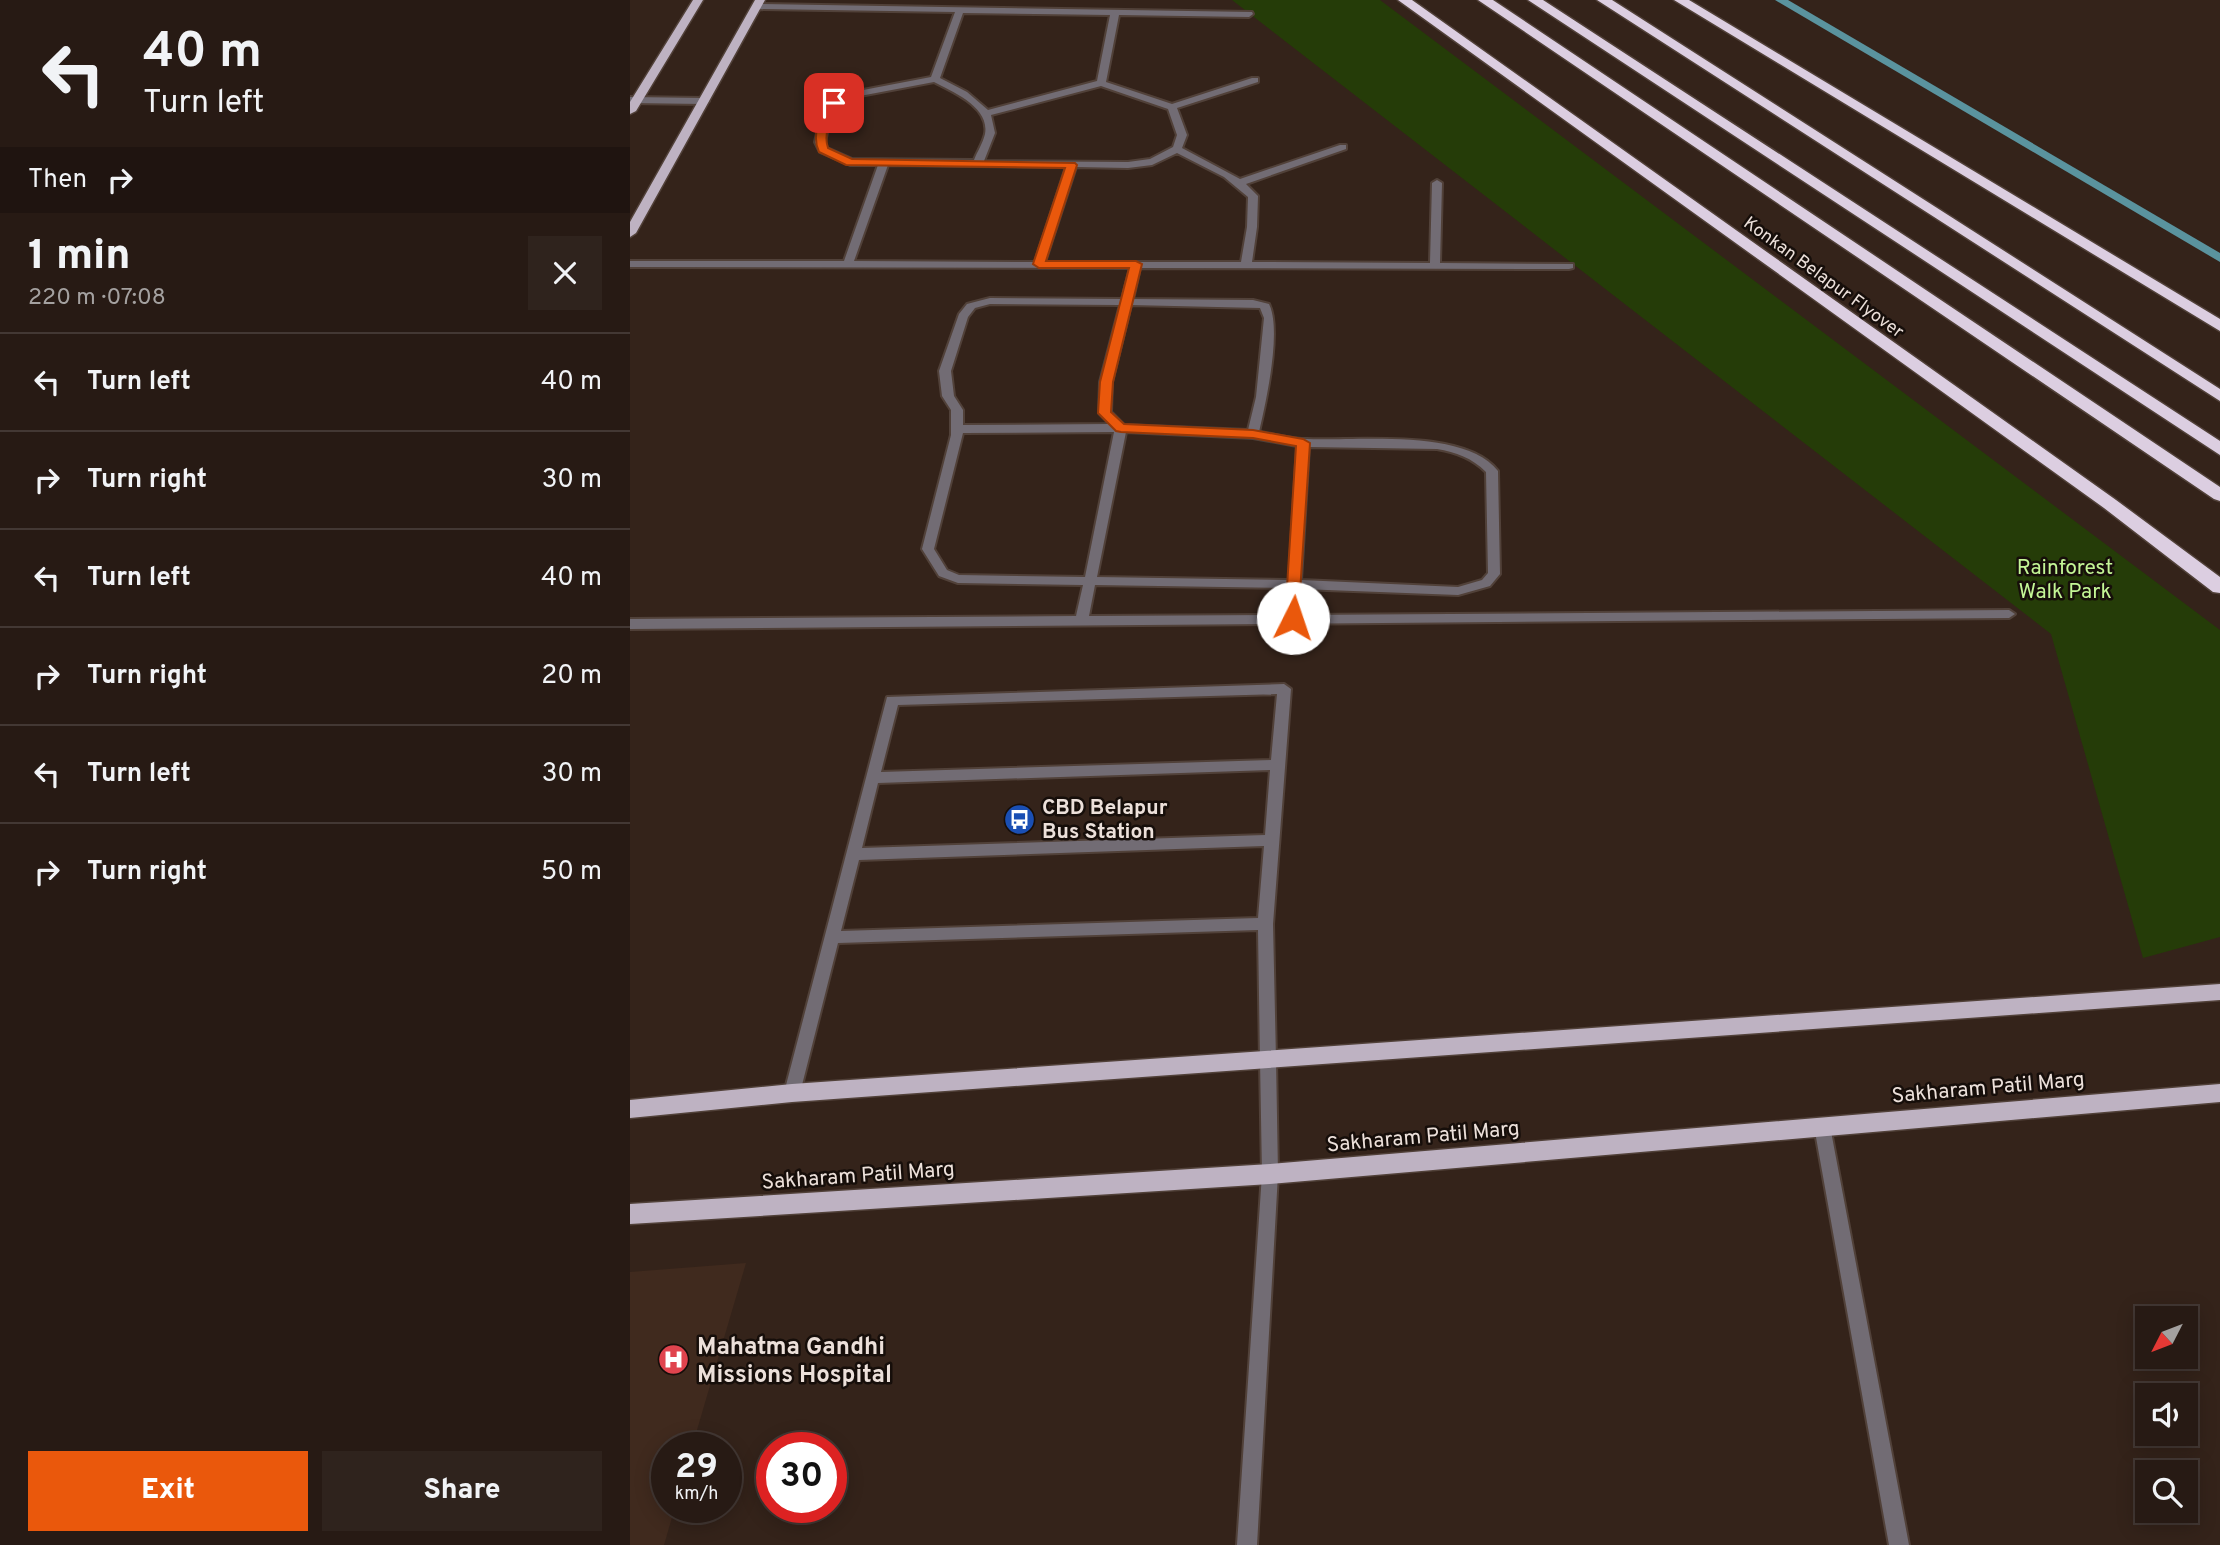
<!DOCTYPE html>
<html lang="en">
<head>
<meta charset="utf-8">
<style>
  body { margin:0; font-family:Overpass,sans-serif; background:#2f231d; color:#f1f3f6; height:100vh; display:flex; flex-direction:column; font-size:26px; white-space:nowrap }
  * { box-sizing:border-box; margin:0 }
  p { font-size:23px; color:#a4a1a0 }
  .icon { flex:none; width:38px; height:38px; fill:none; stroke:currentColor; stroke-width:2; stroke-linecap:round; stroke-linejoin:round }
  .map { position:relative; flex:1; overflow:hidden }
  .side { display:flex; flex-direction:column; background:#271a14; width:630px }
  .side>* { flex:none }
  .top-card { background:#271a14; color:#f1f3f6; overflow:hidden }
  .needle { width:46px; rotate:228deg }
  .buttons { position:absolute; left:1505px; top:1306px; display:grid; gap:14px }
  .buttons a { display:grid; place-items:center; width:63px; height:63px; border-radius:0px; background:#271a14; box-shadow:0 4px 18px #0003,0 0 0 2px #433834; font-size:35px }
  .speed { position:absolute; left:21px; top:1432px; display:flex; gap:14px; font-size:35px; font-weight:700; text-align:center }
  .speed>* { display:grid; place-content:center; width:91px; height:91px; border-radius:50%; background:#271a14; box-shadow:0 4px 18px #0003,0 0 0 2px #433834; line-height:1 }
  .speed small { font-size:18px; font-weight:400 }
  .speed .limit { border:10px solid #d22; background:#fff; color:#111 }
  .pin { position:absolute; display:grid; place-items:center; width:60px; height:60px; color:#fff; margin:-30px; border-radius:14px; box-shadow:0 4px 10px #0006 }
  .me { position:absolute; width:77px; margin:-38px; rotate:4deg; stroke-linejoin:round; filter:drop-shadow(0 0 5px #0008) }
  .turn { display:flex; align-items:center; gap:24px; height:147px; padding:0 28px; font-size:32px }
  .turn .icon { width:91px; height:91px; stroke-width:2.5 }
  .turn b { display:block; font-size:49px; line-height:60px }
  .then { display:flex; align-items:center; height:66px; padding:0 28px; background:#0003; gap:14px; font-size:26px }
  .round { display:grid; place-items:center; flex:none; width:74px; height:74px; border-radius:0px; background:#2f231d }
  .headline { display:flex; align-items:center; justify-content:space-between; height:119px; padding:0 28px }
  h1 { font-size:42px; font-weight:800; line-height:52px }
  .button { display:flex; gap:14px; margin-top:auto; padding:14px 28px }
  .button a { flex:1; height:80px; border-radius:0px; background:#ea580c; color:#fff; font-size:28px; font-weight:800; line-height:80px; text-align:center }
  .button a+a { background:#2f231d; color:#f1f3f6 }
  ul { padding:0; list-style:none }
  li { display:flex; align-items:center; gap:21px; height:98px; padding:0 28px; border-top:2px solid #433834 }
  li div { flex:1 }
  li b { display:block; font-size:26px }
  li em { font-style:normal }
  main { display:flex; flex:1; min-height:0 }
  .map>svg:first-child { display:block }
</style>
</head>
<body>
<main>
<section class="side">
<div class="top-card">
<div class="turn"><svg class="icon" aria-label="left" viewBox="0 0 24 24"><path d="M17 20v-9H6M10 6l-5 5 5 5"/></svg><div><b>40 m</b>Turn left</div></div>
<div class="then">Then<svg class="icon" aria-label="right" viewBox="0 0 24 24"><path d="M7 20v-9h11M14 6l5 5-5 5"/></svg></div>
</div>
<div class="headline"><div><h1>1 min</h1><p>220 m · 07:08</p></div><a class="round"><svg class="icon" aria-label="close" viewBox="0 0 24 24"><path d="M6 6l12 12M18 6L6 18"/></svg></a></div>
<ul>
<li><svg class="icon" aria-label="left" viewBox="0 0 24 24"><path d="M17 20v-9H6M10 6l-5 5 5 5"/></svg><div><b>Turn left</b></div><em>40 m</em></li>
<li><svg class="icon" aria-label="right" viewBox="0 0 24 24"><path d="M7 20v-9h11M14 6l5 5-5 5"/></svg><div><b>Turn right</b></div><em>30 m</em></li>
<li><svg class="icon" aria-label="left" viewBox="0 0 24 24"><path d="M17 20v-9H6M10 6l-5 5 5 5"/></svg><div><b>Turn left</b></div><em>40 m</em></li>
<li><svg class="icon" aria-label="right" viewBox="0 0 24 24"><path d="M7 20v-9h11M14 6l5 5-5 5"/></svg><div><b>Turn right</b></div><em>20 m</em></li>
<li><svg class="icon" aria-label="left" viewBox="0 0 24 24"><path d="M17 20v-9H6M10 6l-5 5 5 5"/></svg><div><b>Turn left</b></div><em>30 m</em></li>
<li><svg class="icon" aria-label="right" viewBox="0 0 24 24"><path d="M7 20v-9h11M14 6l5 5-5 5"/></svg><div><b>Turn right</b></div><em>50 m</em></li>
</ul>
<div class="button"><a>Exit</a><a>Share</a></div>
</section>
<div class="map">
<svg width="1590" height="1545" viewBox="0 0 1590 1545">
  <rect width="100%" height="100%" fill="#34231a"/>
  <path fill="#402a1e" d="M116,1263l-54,184h-25v60h8l-11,38h-34v-273z"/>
  <path fill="#253c08" d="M602,0h148l840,630v307l-77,21 -92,-324z"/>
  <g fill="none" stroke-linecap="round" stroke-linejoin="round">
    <path fill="#5a939e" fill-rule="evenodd" d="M1145,0h13l432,253v9z"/>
    <defs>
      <path id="service" d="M654,684l7,5 -18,235 3,136 -2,5 -6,2 -6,-2 -2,-5 -2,-130 -420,13 -38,150 -2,5 -6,2 -6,-2 -2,-5 103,-396zM647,694l-6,66 -390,12 17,-67zM640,770l-5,65 -403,13 16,-65zM634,846l-6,72 -417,13 18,-71z
        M1192,1119l6,2 2,5 79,419h-20l-75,-419 2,-5z"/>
      <path id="minor" d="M127,4l495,8 1,2 -4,3 -130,-2 -13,67 66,22 80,-26h6v4l-81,26 10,27 -5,13 58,31 100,-34h6v4l-100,35 12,12 -1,31 -5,35 178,1 2,-80 5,-3 5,3 -2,80 133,1v4l-4,1 -429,-1 -7,31 120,1 16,4c13,26 -3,98 -10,128 16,2 32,7 48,7 51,2 158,-11 191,32l2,103 -10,12 -32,9 -157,-6 -1,26 709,-5 6,4 -6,4 -1379,11v-10l446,-3 7,-31 -125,-2 -19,-7 -17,-27 29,-114v-25l-9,-14 -3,-25 20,-57 8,-10 23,-6 132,1 8,-31 -500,-1v-6h214l34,-96h-28l-30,-13 -5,-10 6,-27 10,-14 27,-10 73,-14 24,-65 -201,-3v-4zM333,13l147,2 -13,66 -109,29 -21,-18 -27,-14zM304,82c19,10 56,25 51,52 -2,9 -8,18 -11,26l-122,-1 -25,-11 -2,-6 6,-27 6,-10 23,-9zM471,86l67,23 9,26 -4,12 -23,12 -22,3 -144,-1 11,-28 -4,-18zM547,153l47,24 24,20 -1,30 -6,35h-196l31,-95 52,1 24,-3zM258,165l178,2 -31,95 -181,-1zM360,304l130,1 -20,77 -1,31 11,11 -147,1v-15l-9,-14 -3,-25 17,-54 7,-9zM501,305l129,3 4,10 -8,79 -8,33 -124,-5 -13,-13 1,-30zM484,432l-29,145 -126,-2 -12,-5 -13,-21 29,-116zM496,432l127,6 44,8 -8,134 -192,-3zM679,447l128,2c19,3 35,9 49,23l2,101 -6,7 -24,7 -157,-7zM465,585l193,3 -1,27 -198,1z
        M638,1053l6,2 2,5 2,114 -21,371h-20l25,-371 -2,-114 2,-5z"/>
      <path id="tertiary" d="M0,97l74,1 5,3 -5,3 -74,-1z"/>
      <path id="primary" d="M63,0h10l-67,111 -6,3v-12z
        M125,0h10l-129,233 -6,4v-15z
        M1590,984v16l-1428,102 -162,16v-18l162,-16z
        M1590,1084v18l-950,82 -640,40v-20l640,-40z"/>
      <path id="motorway" d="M768,0h14l704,500 104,77v16l-7,-1 -109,-84z
        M848,0h15l727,487v14l-6,-2z
        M898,0h15l677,441v14z
        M967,0h15l608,389v12z
        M1044,0h15l531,319v12z"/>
    </defs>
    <use href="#service" stroke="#514139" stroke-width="4"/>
    <use href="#minor" stroke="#514139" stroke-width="4"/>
    <use href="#tertiary" stroke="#514139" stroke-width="4"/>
    <use href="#primary" stroke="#514139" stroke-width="3"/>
    <use href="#motorway" stroke="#514139" stroke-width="3"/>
    <use href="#service" fill="#726c74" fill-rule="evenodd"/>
    <use href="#minor" fill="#726c74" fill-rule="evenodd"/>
    <use href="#tertiary" fill="#726c74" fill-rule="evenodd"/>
    <use href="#primary" fill="#beb2c2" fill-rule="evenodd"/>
    <use href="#motorway" fill="#dccee1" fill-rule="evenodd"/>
  </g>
  <path fill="#ea580c" stroke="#983908" stroke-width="2" d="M200,101l9,2c-8,12 -16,31 -11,45l24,11 223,4 2,2 -31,96h90l6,3 -29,118 -2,30 13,12 129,6 50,9 7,4 -12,179 -5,1 -8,-5 11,-172 -43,-8 -132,-6 -5,-1 -18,-18 2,-31 29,-114h-90l-6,-4 32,-96 -219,-3 -27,-13c-8,-17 1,-37 11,-51z"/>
  <defs>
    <symbol id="bus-disc" viewBox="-11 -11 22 22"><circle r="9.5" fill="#1a4fb4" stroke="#160e0a"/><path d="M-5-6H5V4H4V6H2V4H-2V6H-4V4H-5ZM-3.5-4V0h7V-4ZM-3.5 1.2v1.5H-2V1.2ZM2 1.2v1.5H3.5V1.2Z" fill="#fff"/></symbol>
    <symbol id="hospital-disc" viewBox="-11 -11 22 22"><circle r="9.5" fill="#e0444e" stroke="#160e0a"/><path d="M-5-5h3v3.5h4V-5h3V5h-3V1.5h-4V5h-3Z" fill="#fff"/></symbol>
  </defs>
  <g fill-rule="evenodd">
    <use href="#bus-disc" x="372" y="802" width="35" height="35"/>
    <use href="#hospital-disc" x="26" y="1342" width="35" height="35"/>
  </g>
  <g text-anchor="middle" stroke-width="5" stroke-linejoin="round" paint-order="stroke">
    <g font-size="18" fill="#ece0da" stroke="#160e0a">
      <text transform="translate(1194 277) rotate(36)" y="6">Konkan Belapur Flyover</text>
    </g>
    <g font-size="21" fill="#c4f696" stroke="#160e0a">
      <text x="1435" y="574">Rainforest<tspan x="1435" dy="24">Walk Park</tspan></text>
    </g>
    <g font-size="21" font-weight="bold" fill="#ece0da" stroke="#160e0a" text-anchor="start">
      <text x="412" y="814">CBD Belapur<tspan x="412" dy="24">Bus Station</tspan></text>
    </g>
    <g font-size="21" fill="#ece0da" stroke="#160e0a">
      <text transform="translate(1358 1087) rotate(-5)" y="7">Sakharam Patil Marg</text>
      <text transform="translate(793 1136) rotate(-5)" y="7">Sakharam Patil Marg</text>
      <text transform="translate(228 1175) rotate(-4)" y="7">Sakharam Patil Marg</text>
    </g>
    <g font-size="24" font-weight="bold" fill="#ece0da" stroke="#160e0a" text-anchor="start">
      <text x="67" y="1354">Mahatma Gandhi<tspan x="67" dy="28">Missions Hospital</tspan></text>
    </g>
  </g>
</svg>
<div class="buttons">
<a><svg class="needle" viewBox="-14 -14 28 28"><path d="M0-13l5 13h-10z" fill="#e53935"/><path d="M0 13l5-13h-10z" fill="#a4a1a0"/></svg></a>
<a><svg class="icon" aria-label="sound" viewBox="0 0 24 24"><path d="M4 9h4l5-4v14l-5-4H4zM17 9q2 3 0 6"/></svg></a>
<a><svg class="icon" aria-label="search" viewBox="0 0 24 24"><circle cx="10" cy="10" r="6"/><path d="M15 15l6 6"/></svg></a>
</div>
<div class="speed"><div>29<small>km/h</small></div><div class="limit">30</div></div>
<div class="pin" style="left:204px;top:103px;background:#d93025"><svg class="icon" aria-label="arrive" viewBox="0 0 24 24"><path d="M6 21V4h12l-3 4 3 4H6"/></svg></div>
<svg class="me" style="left:663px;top:618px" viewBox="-20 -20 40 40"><circle r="19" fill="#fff"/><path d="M0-13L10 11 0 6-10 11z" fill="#ea580c"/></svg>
</div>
</main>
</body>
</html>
